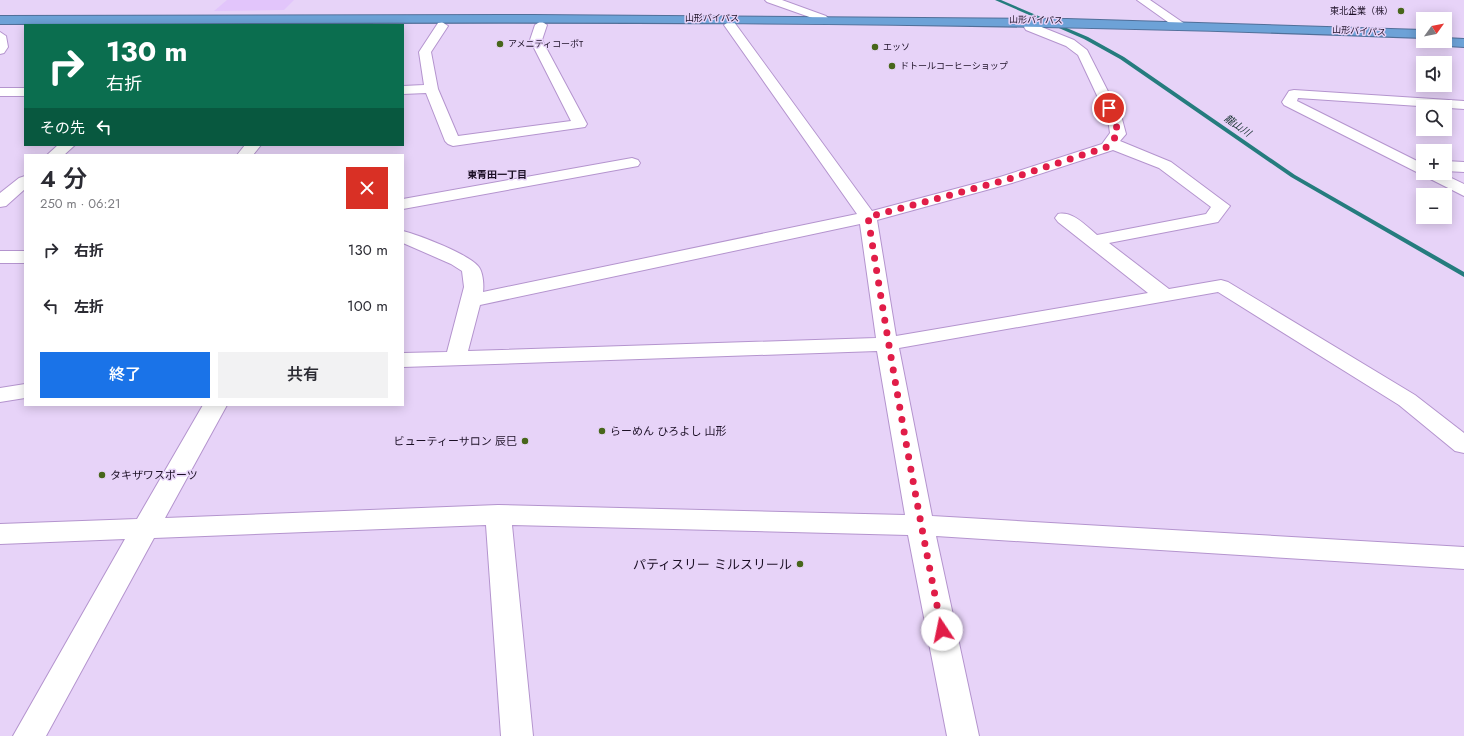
<!DOCTYPE html>
<html lang="ja">
<head>
<meta charset="utf-8">
<style>
  body { margin:0; font-family:Jost,"Noto Sans JP",sans-serif; background:#f2f2f3; color:#2b2b33; height:100vh; display:flex; flex-direction:column; font-size:15px; white-space:nowrap }
  * { box-sizing:border-box; margin:0 }
  p { font-size:13px; color:#7c7c81 }
  .icon { flex:none; width:22px; height:22px; fill:none; stroke:currentColor; stroke-width:2; stroke-linecap:round; stroke-linejoin:round }
  .map { position:relative; flex:1; overflow:hidden }
  .sheet { position:absolute; left:24px; top:154px; width:380px; height:252px; display:flex; flex-direction:column; background:#fff; border-radius:0px; box-shadow:0 2px 10px #0003 }
  .sheet>* { flex:none }
  .banner { position:absolute; left:24px; top:24px; width:380px; height:122px; border-radius:0px; box-shadow:0 2px 10px #0003; background:#0b6e4f; color:#fff; overflow:hidden }
  .needle { width:26px; rotate:57deg }
  .buttons { position:absolute; left:1416px; top:12px; display:grid; gap:8px }
  .buttons a { display:grid; place-items:center; width:36px; height:36px; border-radius:0px; background:#fff; box-shadow:0 2px 10px #0003; font-size:20px }
  .pin { position:absolute; display:grid; place-items:center; width:34px; height:34px; color:#fff; margin:-17px; border:2px solid #fff; border-radius:50%; box-shadow:0 1px 4px #0007 }
  .me { position:absolute; width:44px; margin:-22px; rotate:349deg; stroke-linejoin:round; filter:drop-shadow(0 0 3px #0008) }
  .turn { display:flex; align-items:center; gap:14px; height:84px; padding:0 16px; font-size:18px }
  .turn .icon { width:52px; height:52px; stroke-width:2.5 }
  .turn b { display:block; font-size:28px; line-height:34px }
  .then { display:flex; align-items:center; height:38px; padding:0 16px; background:#0003; gap:8px; font-size:15px }
  .round { display:grid; place-items:center; flex:none; width:42px; height:42px; border-radius:0px; background:#f2f2f3 }
  .headline { display:flex; align-items:center; justify-content:space-between; height:68px; padding:0 16px }
  h1 { font-size:24px; font-weight:600; line-height:30px }
  .action { display:flex; gap:8px; margin-top:auto; padding:8px 16px }
  .action a { flex:1; height:46px; border-radius:0px; background:#1a73e8; color:#fff; font-size:16px; font-weight:600; line-height:46px; text-align:center }
  .action a+a { background:#f2f2f3; color:#2b2b33 }
  ul { padding:0; list-style:none }
  li { display:flex; align-items:center; gap:12px; height:56px; padding:0 16px }
  li div { flex:1 }
  li b { display:block; font-size:15px }
  li em { font-style:normal }
  .map>svg:first-child { display:block }
</style>
</head>
<body>
<div class="map">
<svg width="1464" height="736" viewBox="0 0 1464 736">
  <rect width="100%" height="100%" fill="#e7d3f8"/>
  <path fill="#e2c5fb" d="M227,0h67l-10,10 -70,1z"/>
  <g fill="none" stroke-linecap="round" stroke-linejoin="round">
    <path fill="#257c7e" fill-rule="evenodd" d="M995,0h6l87,37 36,20 171,118 169,97v5l-173,-100 -171,-118 -36,-20z"/>
    <defs>
      <path id="minor" d="M765,0h17l44,16 2,2 -2,2h-8l-51,-18z
        M1137,0h13l35,24 -6,4 -4,-1z
        M541,21l6,4 -5,15 45,84 -2,3 -132,19 -5,-2 -3,-3 -19,-48 -23,1v-8l21,-1 -5,-33 19,-29 4,-1 6,4 -17,26 7,37 20,47 113,-15 -41,-81 5,-15z
        M730,21l4,1 138,189 128,-34 102,-33 8,-11 -2,-14 -30,-64 -12,-9 -40,-16 -2,-3 2,-3h8l40,16 13,10 35,69 4,15 -6,7 51,21 59,44 -12,16 -109,21 60,46 52,-9 7,2 187,113 49,38v20l-9,-2 -56,-46 -181,-113 -319,56 33,168 532,31v22l-528,-33 43,200h-32l-39,-201 -396,-10 21,211h-32l-15,-211 -332,13 -108,198h-33l112,-197 -125,5v-20l137,-5 66,-114h24l-62,113 333,-13 407,10 -28,-164 -474,16v-14l44,-1 17,-65 -2,-16 -11,-7 -48,-21v-12c16,4 65,23 75,35 5,5 6,19 5,26l374,-78 -133,-189zM1113,150l46,18 52,39 -5,7 -109,21c-11,-9 -24,-24 -39,-21l-3,4 3,4 90,71 -252,43 -19,-116 135,-37zM860,224l16,114 -408,13 12,-46z
        M0,32l6,4 2,11 -4,6 -4,1z
        M0,88h25v8h-25z
        M1294,90l170,11v8l-166,-11 -1,3 126,63v9h18l23,11v12l-180,-91 -2,-3 7,-11z
        M58,145h17l-11,10h-17z
        M245,145h16l-8,10h-16z
        M632,158l6,2 2,3 -2,3 -235,43v-10z
        M1445,161l19,1v10l-19,-1z
        M25,176v13l-19,17 -6,1v-14l19,-15z
        M0,251h25v12h-25z
        M25,384v14l-25,4v-14z"/>
      <path id="highway" d="M534,15l533,4 356,11v8c-474,-19 -948,-16 -1423,-14v-8z
        M1445,38l19,1v8l-33,-2 -6,-4h20z"/>
    </defs>
    <use href="#minor" stroke="#b494ce" stroke-width="2"/>
    <use href="#highway" stroke="#516f99" stroke-width="2"/>
    <use href="#minor" fill="#fff" fill-rule="evenodd"/>
    <use href="#highway" fill="#6da2d7" fill-rule="evenodd"/>
  </g>
  <g fill="none" stroke-linecap="round" stroke-linejoin="round">
    <path stroke="#e11d48" stroke-width="7" stroke-dasharray="0 12.6" d="M942,630c-28,-137 -52,-274 -74,-413l138,-37 101,-33 11,-13 -3,-15 -6,-11"/>
  </g>
  <g fill="#48661b" stroke="#e7d3f8" stroke-width="1.5">
    <circle cx="1401" cy="11" r="4"/>
    <circle cx="500" cy="44" r="4"/>
    <circle cx="875" cy="47" r="4"/>
    <circle cx="892" cy="66" r="4"/>
    <circle cx="602" cy="431" r="4"/>
    <circle cx="525" cy="441" r="4"/>
    <circle cx="102" cy="475" r="4"/>
    <circle cx="800" cy="564" r="4"/>
  </g>
  <g text-anchor="middle" stroke-width="3" stroke-linejoin="round" paint-order="stroke">
    <g font-size="9" fill="#1c1026" stroke="#e7d3f8" text-anchor="start">
      <text x="1393" y="14" text-anchor="end">東北企業（株）</text>
      <text x="508" y="47">アメニティコーポT</text>
      <text x="883" y="50">エッソ</text>
      <text x="900" y="69">ドトールコーヒーショップ</text>
    </g>
    <g font-size="9" fill="#1c1026" stroke="#e7d3f8">
      <text x="712" y="21">山形バイパス</text>
      <text transform="translate(1036 20) rotate(1)" y="3">山形バイパス</text>
      <text transform="translate(1359 31) rotate(3)" y="3">山形バイパス</text>
    </g>
    <g font-size="10" font-style="italic" fill="#142f2d" stroke="#e7d3f8">
      <text transform="translate(1238 125) rotate(35)" y="4">龍山川</text>
    </g>
    <g font-size="10" font-weight="bold" fill="#1c1026" stroke="#e7d3f8">
      <text x="497" y="178">東青田一丁目</text>
    </g>
    <g font-size="11" fill="#1c1026" stroke="#e7d3f8" text-anchor="start">
      <text x="610" y="435">らーめん ひろよし 山形</text>
      <text x="517" y="445" text-anchor="end">ビューティーサロン 辰巳</text>
      <text x="110" y="479">タキザワスポーツ</text>
    </g>
    <g font-size="13" fill="#1c1026" stroke="#e7d3f8" text-anchor="end">
      <text x="792" y="569">パティスリー ミルスリール</text>
    </g>
  </g>
</svg>
<div class="buttons">
<a><svg class="needle" viewBox="-14 -14 28 28"><path d="M0-13l5 13h-10z" fill="#e53935"/><path d="M0 13l5-13h-10z" fill="#7c7c81"/></svg></a>
<a><svg class="icon" aria-label="sound" viewBox="0 0 24 24"><path d="M4 9h4l5-4v14l-5-4H4zM17 9q2 3 0 6"/></svg></a>
<a><svg class="icon" aria-label="search" viewBox="0 0 24 24"><circle cx="10" cy="10" r="6"/><path d="M15 15l6 6"/></svg></a>
<a>+</a>
<a>−</a>
</div>
<div class="pin" style="left:1109px;top:108px;background:#d93025"><svg class="icon" aria-label="arrive" viewBox="0 0 24 24"><path d="M6 21V4h12l-3 4 3 4H6"/></svg></div>
<svg class="me" style="left:942px;top:630px" viewBox="-20 -20 40 40"><circle r="19" fill="#fff"/><path d="M0-13L10 11 0 6-10 11z" fill="#e11d48"/></svg>
<div class="banner">
<div class="turn"><svg class="icon" aria-label="right" viewBox="0 0 24 24"><path d="M7 20v-9h11M14 6l5 5-5 5"/></svg><div><b>130 m</b>右折</div></div>
<div class="then">その先<svg class="icon" aria-label="left" viewBox="0 0 24 24"><path d="M17 20v-9H6M10 6l-5 5 5 5"/></svg></div>
</div>
<section class="sheet">
<div class="headline"><div><h1>4 分</h1><p>250 m · 06:21</p></div><a class="round" style="background:#d93025;color:#fff"><svg class="icon" aria-label="close" viewBox="0 0 24 24"><path d="M6 6l12 12M18 6L6 18"/></svg></a></div>
<ul>
<li><svg class="icon" aria-label="right" viewBox="0 0 24 24"><path d="M7 20v-9h11M14 6l5 5-5 5"/></svg><div><b>右折</b></div><em>130 m</em></li>
<li><svg class="icon" aria-label="left" viewBox="0 0 24 24"><path d="M17 20v-9H6M10 6l-5 5 5 5"/></svg><div><b>左折</b></div><em>100 m</em></li>
</ul>
<div class="action"><a>終了</a><a>共有</a></div>
</section>
</div>
</body>
</html>
